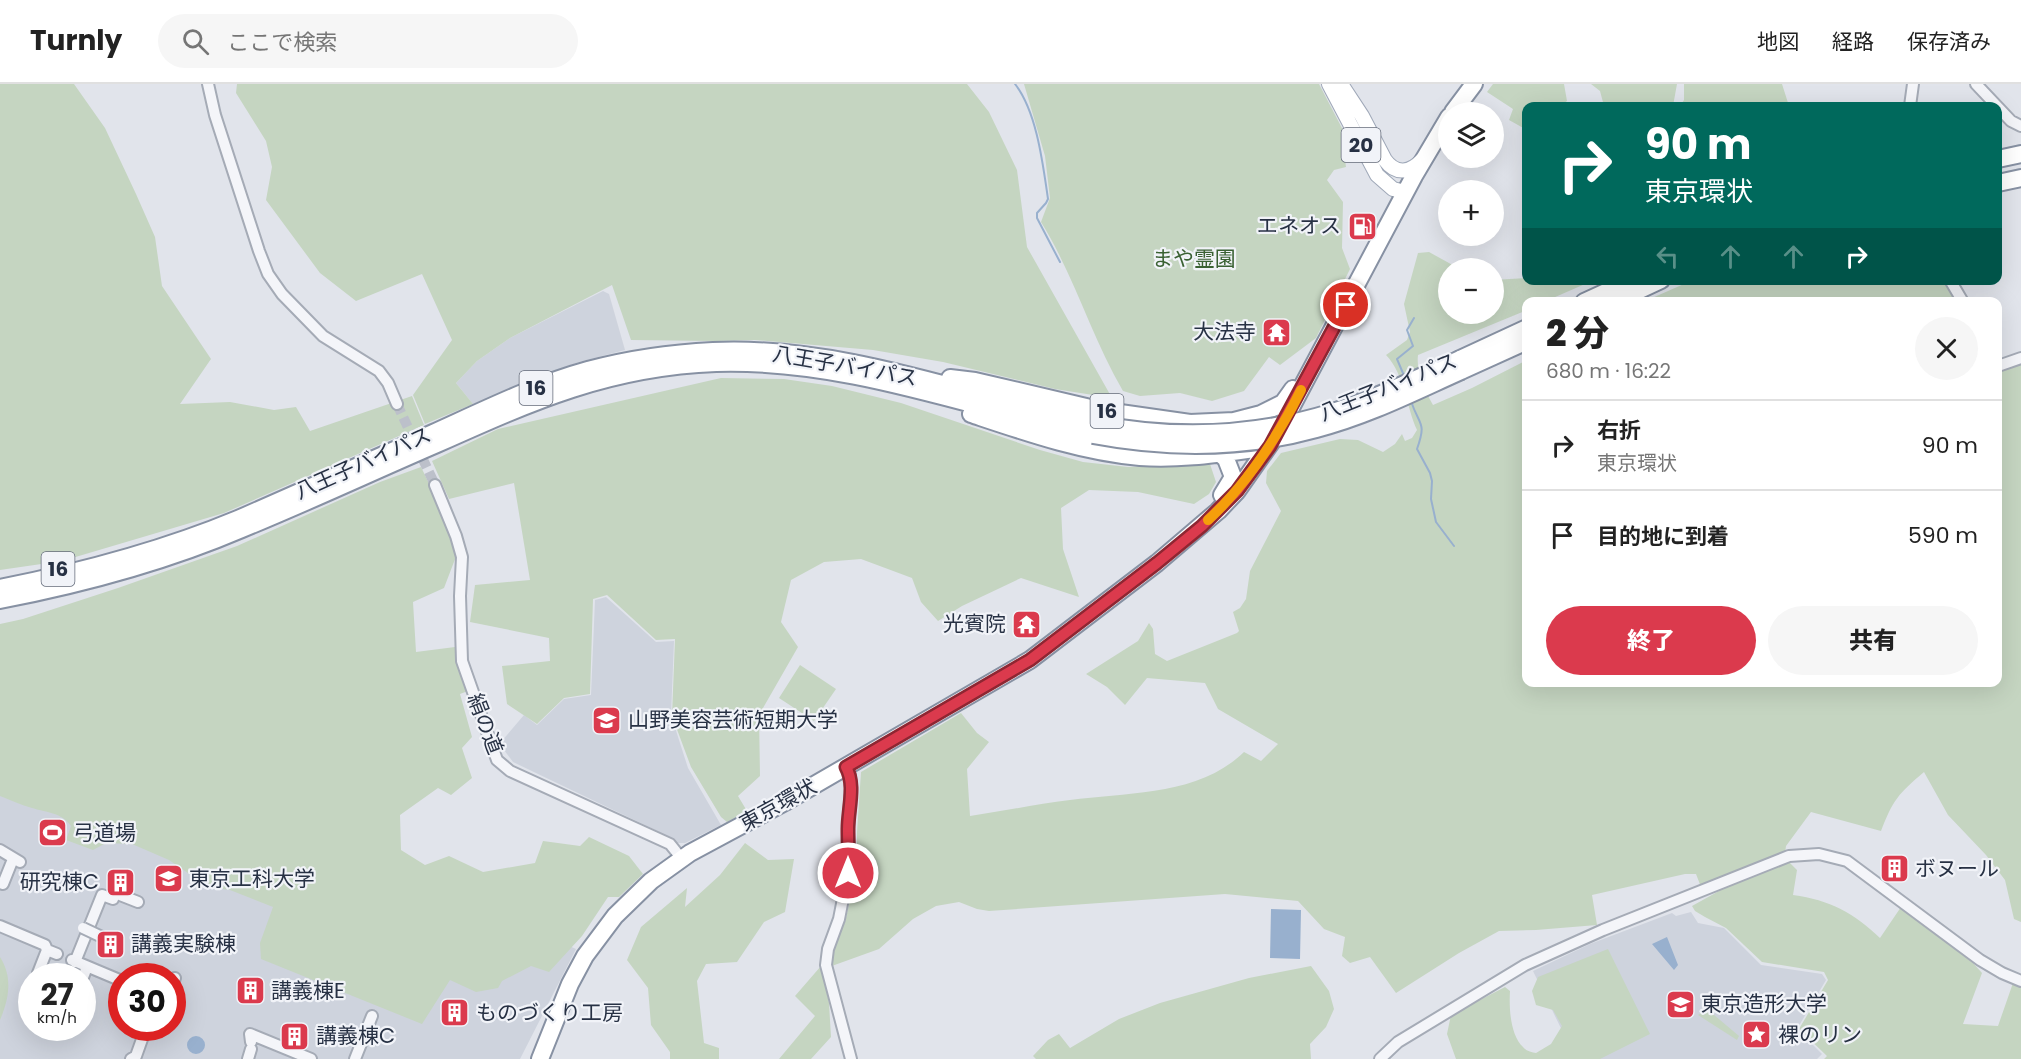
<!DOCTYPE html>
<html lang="ja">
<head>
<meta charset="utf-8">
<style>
  body { margin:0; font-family:Poppins,"Noto Sans JP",sans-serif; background:#f6f6f6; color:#222; height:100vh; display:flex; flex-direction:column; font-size:22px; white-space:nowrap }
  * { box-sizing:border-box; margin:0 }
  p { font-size:20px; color:#767676 }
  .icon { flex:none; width:33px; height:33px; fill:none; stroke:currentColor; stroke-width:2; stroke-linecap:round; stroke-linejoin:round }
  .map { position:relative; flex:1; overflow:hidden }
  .drawer { position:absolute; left:1522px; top:213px; width:480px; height:390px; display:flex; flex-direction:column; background:#fff; border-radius:12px; box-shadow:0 6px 24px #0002 }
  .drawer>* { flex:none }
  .hud { position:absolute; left:1522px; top:18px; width:480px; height:183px; border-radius:12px; box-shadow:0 6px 24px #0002; background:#00695c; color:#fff; overflow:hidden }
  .fabs { position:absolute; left:1438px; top:18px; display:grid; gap:12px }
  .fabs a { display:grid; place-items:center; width:66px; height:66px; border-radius:50%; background:#fff; box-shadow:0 6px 24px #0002; font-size:30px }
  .speed { position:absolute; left:18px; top:879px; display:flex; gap:12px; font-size:30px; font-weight:700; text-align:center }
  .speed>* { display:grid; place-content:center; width:78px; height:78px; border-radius:50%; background:#fff; box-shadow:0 6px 24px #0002; line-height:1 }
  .speed small { font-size:15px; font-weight:400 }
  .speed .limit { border:9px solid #d22; background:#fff; color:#111 }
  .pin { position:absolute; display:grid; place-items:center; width:51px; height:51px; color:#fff; margin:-26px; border:3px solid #fff; border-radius:50%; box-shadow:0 2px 6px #0007 }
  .me { position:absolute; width:66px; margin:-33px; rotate:0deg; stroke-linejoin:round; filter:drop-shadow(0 0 4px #0008) }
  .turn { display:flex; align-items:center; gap:21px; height:126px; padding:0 24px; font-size:27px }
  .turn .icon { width:78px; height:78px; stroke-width:2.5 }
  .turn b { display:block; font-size:42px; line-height:51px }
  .lanes { display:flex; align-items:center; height:57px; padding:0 24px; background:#0003; justify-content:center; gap:30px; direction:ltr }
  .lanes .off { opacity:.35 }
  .round { display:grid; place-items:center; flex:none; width:63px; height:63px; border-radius:32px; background:#f6f6f6 }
  .summary { display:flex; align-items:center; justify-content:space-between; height:102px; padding:0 24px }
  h1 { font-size:36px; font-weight:800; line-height:45px }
  .primary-button { display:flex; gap:12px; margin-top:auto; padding:12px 24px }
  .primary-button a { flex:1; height:69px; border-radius:36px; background:#db3a4d; color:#fff; font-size:24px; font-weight:800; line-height:69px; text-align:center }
  .primary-button a+a { background:#f6f6f6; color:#222 }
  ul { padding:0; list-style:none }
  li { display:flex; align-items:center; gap:18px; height:90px; padding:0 24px; border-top:2px solid #e0e0e0 }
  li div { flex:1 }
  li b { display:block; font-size:22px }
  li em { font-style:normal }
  header { display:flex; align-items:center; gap:36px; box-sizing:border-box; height:84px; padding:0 30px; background:#fff; border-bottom:2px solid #e0e0e0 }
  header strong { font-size:28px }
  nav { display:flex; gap:33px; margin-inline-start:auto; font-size:21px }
  .search { width:420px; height:54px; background:#f6f6f6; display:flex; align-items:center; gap:15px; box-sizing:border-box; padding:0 21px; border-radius:33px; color:#767676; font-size:22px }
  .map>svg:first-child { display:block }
</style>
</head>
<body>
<header>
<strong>Turnly</strong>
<div class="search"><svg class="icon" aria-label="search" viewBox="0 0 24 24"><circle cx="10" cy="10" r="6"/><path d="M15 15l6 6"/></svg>ここで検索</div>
<nav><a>地図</a><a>経路</a><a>保存済み</a></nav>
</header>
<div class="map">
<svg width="2021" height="975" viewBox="0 0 2021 975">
  <rect width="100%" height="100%" fill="#e1e4eb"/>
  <path fill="#ced3dd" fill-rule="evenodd" d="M603,207l6,3 16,56 -46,12 -37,13 -69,29 -17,-21 21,-22 33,-23z
    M606,513l50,45 18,-1 -3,74 17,53 33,57 -36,18h-8l-5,-5 -159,-76 -9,-12 -3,-8 23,-27 13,10 27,-26 27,-4 4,-95z
    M0,603l319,126 175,99 82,37 -56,110h-520zM32,892h50v52h-50zM122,892h50v52h-50z
    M1691,828l7,11 26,5 37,37 61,9 4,6 -29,49 25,25 -5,5h-241l-43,-88 57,-27 82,-31 4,3z"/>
  <path fill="#c5d5c1" d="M0,0h74l31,44 31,66 19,43 7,49 49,73 -31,45 50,-2 44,8 22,-3 14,24 102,-35 12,29 -200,88 -162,48 -62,9z
    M237,0h730l22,28 28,58 10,77 85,151 -57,-9 -112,-27 -70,-12 -118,-10 -39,1 -85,-1 -19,-55 -102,53 -33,23 -21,22 17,21 -48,20 -12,-29 39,-55 -30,-66 -66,27 -36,-28 -54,-73 6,-33 -6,-26 -30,-48z
    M1024,0h295l25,48 -2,6 4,29 -12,3 -7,10 16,22 -1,46 8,21 -34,69 -36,27 -11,-8 -25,34 -32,10 -32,-8 -40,3 -17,-5c-32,-55 -49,-116 -82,-169l9,-24 -5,-42z
    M1493,0h71l3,17 -7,5h-33v24l-18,-10 4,-11 -26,-17z
    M1591,0h86l-4,22h-69l-4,-15z
    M1684,0h98l7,22h-109l4,-6z
    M1429,168l29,16h-9v46h45v-34l33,-2v2l65,1 -46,20 -19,1v8l-109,45c-2,17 6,34 15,50l39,-17 55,-28v322h471v-313l23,-6v559l-7,-3 -9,-39 -19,-25 -38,-40 -24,-43c-26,22 -31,28 -43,59l-70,-19 -25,34 -1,7 -84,34 -5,-13h-11l-93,21 5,30 -61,5 -37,1 -40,22 -63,40 -26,-36 -20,6 -8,-7 3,-19 -21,-8 -26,-28 -73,-7 -236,17 -12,-2 -18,-7 -23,4 -23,13 -34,30 -50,18 5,-24 11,-21 12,-52v-38l4,-60 100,-59 16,20 12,9 -22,27 3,47c34,-5 67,-12 100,-16 59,-8 129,-4 174,-48l17,9 17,-17 -60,-35 -13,-26 -58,-5 -22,27 -18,-18 -21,-13 52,-33 11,-18 4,6 2,25 12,7 70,-28 2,-2 -6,-19 7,-4 6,-9 4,-28 31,-60 -15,-28 1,-12 14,-18 59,-14 18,1 25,12 12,-8 7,-10 3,7 7,-3 5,-8c-11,-24 -12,-55 -31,-75l21,-15 3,-8 -6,-28 14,-51z
    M1693,196l253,1 13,21h-316z
    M721,294l63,1 48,7 69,17 139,47 43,12 45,5 82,-3 6,18 -7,12 -15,10 -56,-12 -49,-2 -28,18 2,41 16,48 -58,-19 -59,28 -24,15 -17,-19 -9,-24 -51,-19 -37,3 -33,18 -10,42 17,25 -39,68 1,61 -22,20 9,15 -20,11 -6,-5 -30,-50 -19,-51 3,-77 -19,1 -49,-45 -14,4 -3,95 -26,4 -27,26 -30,-20 -5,-38 48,-5 -1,-23 -79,-16 5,-37 55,-5 -16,-97 -65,16 -17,-38 66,-32z
    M421,383l25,51 11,36 -13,34 -31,14 3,50 39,-5 13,44 -8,3 12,43 -10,11 10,30 -21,17 -13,-7 -38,27 1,35 24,15 24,-9 34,16 52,-9 8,-22 37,5 9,-9 40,19 14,18 -24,23h-11l-26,39 -33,36 -18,-6 -29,15 -4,7 -22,4 -26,-12 -28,44 -161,-65 -1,-16 13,-36 -43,-17 -14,-2 -15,-6 -32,-22 -37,-16 -26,-1 -13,7 -27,-10 5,-14c-10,-14 -23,-13 -39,-18 -11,-3 -21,-8 -32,-12v-172l23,-5 95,-31 119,-42 143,-64z
    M800,581l36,24 -22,32 -35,-23z
    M43,737l24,9 -5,13 -24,-9z
    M745,759l23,17 26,-1 -9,53 -21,10 -27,40 -31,2 -9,17 7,62 15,5v11h-49v-7l-19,-27 -3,-37 -21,-28 14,-33 46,-39 -2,19 35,-32z
    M1787,776l10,10 -4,25c37,5 61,18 87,43l21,-31 72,56 9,10 -19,51 35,2 15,-43 8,3v73h-197l3,-3 -28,-27 29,-49 -4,-8 -62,-10 -36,-34 -21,-11 -10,-6 -3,-5 27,-15 2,-5z
    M1608,865l42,85 -50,25h-144l-9,-25 4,-19 54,-28 5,4c-1,16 0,44 13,56 3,4 9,5 13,6l15,-9 11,-18 -9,-16 -17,-5 -4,-14 6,-14z
    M0,873c13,20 9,42 0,63z
    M821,882l8,37 2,34 -20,22h-32l36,-43 -20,-20z
    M1311,882l18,25 5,18 -8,18 -16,17 1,15h-275l-3,-3 15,-16 11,-6 11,14 49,-29 41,-16 89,-25z
    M1707,925l32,27 -2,4 -39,-25z"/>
  <path fill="#98b0ce" d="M1271,825l30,1 -1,49 -30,-1z
    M1667,853l11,28 -4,5 -22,-26z
    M187 961a9 9 0 1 1 18 0a9 9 0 1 1-18 0Z"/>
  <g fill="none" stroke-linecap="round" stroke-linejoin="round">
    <path stroke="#98b0ce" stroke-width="2" d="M1015,0c22,28 28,81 33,115l-2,4 -9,10v5l23,44
      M1405,294l-8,-19 16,-13 -6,-16 7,-12
      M1411,317c8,25 16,20 6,48l13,24 2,8 -1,18 5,23 18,24"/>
    <path stroke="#bcc0ca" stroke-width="10" stroke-dasharray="10 5" stroke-linecap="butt" d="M397,320l38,81"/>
    <defs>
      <path id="minor" d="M208,0l7,31 44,136 9,23 14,20 41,42 56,35 9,12 9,21
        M1976,0l35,37 10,5
        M1910,22l3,-22
        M1950,196l13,22
        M1998,282l23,-8
        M435,401l21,51 6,21 -2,39 2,65 35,99 13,11 160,73 12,15
        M846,683l4,9 1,12 -3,40v45l-9,46 -11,30 -2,16 25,94
        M0,766l20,12
        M0,799l3,1 10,-25
        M0,842l45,19 2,5
        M72,876l50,21
        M75,878l27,-67 11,4 2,-6 23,9
        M46,892l-8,-3 9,-23 10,4
        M82,896l5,-13
        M172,900l3,-6
        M251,958l-1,-8 61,25
        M131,975l5,-3 10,-28
        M248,975l3,-10
        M355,975l17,-43
        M1380,975l18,-17 127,-77 78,-35 186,-74 30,-2 28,7 133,99 22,13 19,8"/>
      <path id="major" d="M1329,0l48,91 16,14 12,3
        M1341,0l21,32 23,44c11,15 25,13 37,0"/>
      <path id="highway" d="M1453,28l21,-28
        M1998,75l23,-5
        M1998,99l23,-5
        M1584,218l48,-22
        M1614,218l47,-22
        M1460,275l67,-31
        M1461,287l66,-30
        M950,294l25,3 124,29 91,13 44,-2 27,-7 22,-11 10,-14
        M971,330c54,18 111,38 169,43 37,3 77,-3 114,-8
        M1219,369l7,6 7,18 -11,18
        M0,504c81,-16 161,-37 238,-69 65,-28 130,-58 195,-86 51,-23 101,-48 155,-63 41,-11 83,-17 125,-19 132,-6 257,45 384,73
        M0,516c83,-16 165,-38 242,-71 66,-27 130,-57 195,-85 96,-43 172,-77 279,-81 130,-4 252,44 377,72
        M540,975l30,-75 15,-28 30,-40 36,-35 39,-28 95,-51 245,-142 127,-97 61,-52 19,-20 40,-57 137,-258 35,-59"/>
    </defs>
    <use href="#minor" stroke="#a5abb6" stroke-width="14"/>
    <use href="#major" stroke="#9fa8b8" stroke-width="16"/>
    <use href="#highway" stroke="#8791a3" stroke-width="20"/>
    <use href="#minor" stroke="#f4f5f9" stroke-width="10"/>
    <use href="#major" stroke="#fff" stroke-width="14"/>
    <use href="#highway" stroke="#fff" stroke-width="16"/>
    <defs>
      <path id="minor-bridge" d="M83,844l19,9"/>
      <path id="highway-bridge" d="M1097,340c78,15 159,12 236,-12 43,-14 85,-34 127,-53
        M1093,351c74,14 151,14 223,-6 51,-13 98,-37 145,-58"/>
    </defs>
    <use href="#minor-bridge" stroke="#a5abb6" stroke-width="14" stroke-linecap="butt"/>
    <use href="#highway-bridge" stroke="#8791a3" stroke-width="20" stroke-linecap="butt"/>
    <use href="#minor-bridge" stroke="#f4f5f9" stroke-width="10"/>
    <use href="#highway-bridge" stroke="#fff" stroke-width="16"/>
  </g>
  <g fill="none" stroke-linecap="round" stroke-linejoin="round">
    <defs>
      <path id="route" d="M848,789c1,-15 0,-29 0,-44 0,-20 8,-44 -2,-62l184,-107 127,-97 45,-37 35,-35 33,-45 76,-141"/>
    </defs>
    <use href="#route" stroke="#8e2632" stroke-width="15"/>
    <use href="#route" stroke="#db3a4d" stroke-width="10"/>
    <path stroke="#f59e0b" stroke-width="10" d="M1208,436c40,-37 69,-82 93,-130"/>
  </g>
  <defs>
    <symbol id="fuel-square" viewBox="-11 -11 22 22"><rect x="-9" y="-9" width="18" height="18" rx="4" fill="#db3a4d" stroke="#f1f3f8"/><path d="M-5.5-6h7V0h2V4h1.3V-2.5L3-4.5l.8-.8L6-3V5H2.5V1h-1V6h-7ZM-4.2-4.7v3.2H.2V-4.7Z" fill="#fff"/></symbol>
    <symbol id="temple-square" viewBox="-11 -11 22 22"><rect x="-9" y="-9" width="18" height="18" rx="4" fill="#db3a4d" stroke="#f1f3f8"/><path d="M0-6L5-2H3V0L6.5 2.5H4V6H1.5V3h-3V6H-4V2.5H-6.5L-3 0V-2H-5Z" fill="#fff"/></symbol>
    <symbol id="university-square" viewBox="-11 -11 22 22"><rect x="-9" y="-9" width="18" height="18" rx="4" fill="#db3a4d" stroke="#f1f3f8"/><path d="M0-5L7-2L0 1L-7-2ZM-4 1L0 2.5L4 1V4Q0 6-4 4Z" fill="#fff"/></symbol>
    <symbol id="stadium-square" viewBox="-11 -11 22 22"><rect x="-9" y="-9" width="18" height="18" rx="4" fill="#db3a4d" stroke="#f1f3f8"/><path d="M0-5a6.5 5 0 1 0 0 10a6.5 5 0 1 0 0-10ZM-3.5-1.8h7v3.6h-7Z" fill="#fff"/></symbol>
    <symbol id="building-square" viewBox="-11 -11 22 22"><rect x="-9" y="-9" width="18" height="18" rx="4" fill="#db3a4d" stroke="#f1f3f8"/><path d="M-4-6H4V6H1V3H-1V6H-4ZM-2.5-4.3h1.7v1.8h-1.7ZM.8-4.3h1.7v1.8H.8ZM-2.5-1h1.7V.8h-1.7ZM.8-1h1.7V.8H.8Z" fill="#fff"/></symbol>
    <symbol id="sight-square" viewBox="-11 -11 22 22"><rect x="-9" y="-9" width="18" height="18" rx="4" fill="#db3a4d" stroke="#f1f3f8"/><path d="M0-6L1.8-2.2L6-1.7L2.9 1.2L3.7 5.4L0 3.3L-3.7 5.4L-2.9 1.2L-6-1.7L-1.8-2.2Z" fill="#fff"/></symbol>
  </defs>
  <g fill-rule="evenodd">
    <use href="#fuel-square" x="1346" y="126" width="33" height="33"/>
    <use href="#temple-square" x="1260" y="232" width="33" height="33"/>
    <use href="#temple-square" x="1010" y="524" width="33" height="33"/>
    <use href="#university-square" x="590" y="620" width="33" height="33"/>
    <use href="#stadium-square" x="36" y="732" width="33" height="33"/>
    <use href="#building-square" x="1878" y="768" width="33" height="33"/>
    <use href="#university-square" x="152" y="778" width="33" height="33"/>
    <use href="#building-square" x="104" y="782" width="33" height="33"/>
    <use href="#building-square" x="94" y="844" width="33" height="33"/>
    <use href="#building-square" x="234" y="890" width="33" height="33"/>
    <use href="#university-square" x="1664" y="904" width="33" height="33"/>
    <use href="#building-square" x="438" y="912" width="33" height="33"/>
    <use href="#sight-square" x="1740" y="934" width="33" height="33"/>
    <use href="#building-square" x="278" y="936" width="33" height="33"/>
  </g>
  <g text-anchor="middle" stroke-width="4.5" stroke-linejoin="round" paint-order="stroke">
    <g fill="#f1f3f8" stroke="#646b7a" stroke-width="1.5">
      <rect x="1341.5" y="44" width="39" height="34" rx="4.5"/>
      <rect x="519.5" y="287" width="33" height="34" rx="4.5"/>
      <rect x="1090.5" y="310" width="33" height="34" rx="4.5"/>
      <rect x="41.5" y="468" width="33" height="34" rx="4.5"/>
    </g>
    <g font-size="20" font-weight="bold" fill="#273144">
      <text x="1361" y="68">20</text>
      <text x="536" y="311">16</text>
      <text x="1107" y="334">16</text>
      <text x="58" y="492">16</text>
    </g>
    <g font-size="21" fill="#273144" stroke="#f1f3f8" text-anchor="start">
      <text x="1341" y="149" text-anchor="end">エネオス</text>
      <text x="1256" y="255" text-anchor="end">大法寺</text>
      <text x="1006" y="547" text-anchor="end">光賓院</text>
      <text x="628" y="643">山野美容芸術短期大学</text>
      <text x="73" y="756">弓道場</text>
      <text x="1915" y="792">ボヌール</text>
      <text x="189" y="802">東京工科大学</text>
      <text x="99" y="805" text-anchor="end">研究棟C</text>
      <text x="131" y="867">講義実験棟</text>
      <text x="271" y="914">講義棟E</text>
      <text x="1701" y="927">東京造形大学</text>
      <text x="476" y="936">ものづくり工房</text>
      <text x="1778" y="958">裸のリン</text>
      <text x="316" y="959">講義棟C</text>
    </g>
    <g font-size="21" fill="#3a6133" stroke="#f1f3f8">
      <text x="1194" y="182">まや霊園</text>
    </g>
    <g font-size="21" fill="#273144" stroke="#f1f3f8">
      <text transform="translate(845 282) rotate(10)" y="7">八王子バイパス</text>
      <text transform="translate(1388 303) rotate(-22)" y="7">八王子バイパス</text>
      <text transform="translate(363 379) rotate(-24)" y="7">八王子バイパス</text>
      <text transform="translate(485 640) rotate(69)" y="7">絹の道</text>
      <text transform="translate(778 721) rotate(-29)" y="7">東京環状</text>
    </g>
  </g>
</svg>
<div class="fabs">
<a><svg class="icon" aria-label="layers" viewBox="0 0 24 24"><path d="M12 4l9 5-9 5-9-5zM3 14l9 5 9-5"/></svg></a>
<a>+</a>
<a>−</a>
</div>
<div class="speed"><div>27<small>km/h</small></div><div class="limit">30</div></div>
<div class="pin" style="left:1346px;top:221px;background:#d93025"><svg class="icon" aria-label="arrive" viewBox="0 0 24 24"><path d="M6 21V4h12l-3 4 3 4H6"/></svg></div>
<svg class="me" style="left:848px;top:789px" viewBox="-20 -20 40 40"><circle r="17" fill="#db3a4d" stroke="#fff" stroke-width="3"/><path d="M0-11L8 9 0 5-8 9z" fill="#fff"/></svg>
<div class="hud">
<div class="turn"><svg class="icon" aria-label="right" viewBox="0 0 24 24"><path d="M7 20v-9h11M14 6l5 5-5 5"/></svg><div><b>90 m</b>東京環状</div></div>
<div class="lanes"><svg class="icon off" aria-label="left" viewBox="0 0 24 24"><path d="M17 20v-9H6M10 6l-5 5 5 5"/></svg><svg class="icon off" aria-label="ahead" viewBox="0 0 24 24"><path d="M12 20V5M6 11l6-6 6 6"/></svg><svg class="icon off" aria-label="ahead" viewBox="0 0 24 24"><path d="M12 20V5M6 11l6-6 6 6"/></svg><svg class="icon" aria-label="right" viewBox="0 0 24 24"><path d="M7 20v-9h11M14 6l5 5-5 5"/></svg></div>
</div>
<section class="drawer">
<div class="summary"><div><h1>2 分</h1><p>680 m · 16:22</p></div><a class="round"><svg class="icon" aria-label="close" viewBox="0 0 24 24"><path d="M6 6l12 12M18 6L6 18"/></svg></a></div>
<ul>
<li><svg class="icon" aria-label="right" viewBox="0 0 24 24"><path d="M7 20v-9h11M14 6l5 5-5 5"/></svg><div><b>右折</b><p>東京環状</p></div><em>90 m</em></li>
<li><svg class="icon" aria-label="arrive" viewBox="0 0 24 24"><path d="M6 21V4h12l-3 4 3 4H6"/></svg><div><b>目的地に到着</b></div><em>590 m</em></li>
</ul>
<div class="primary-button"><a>終了</a><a>共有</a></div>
</section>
</div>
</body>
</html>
